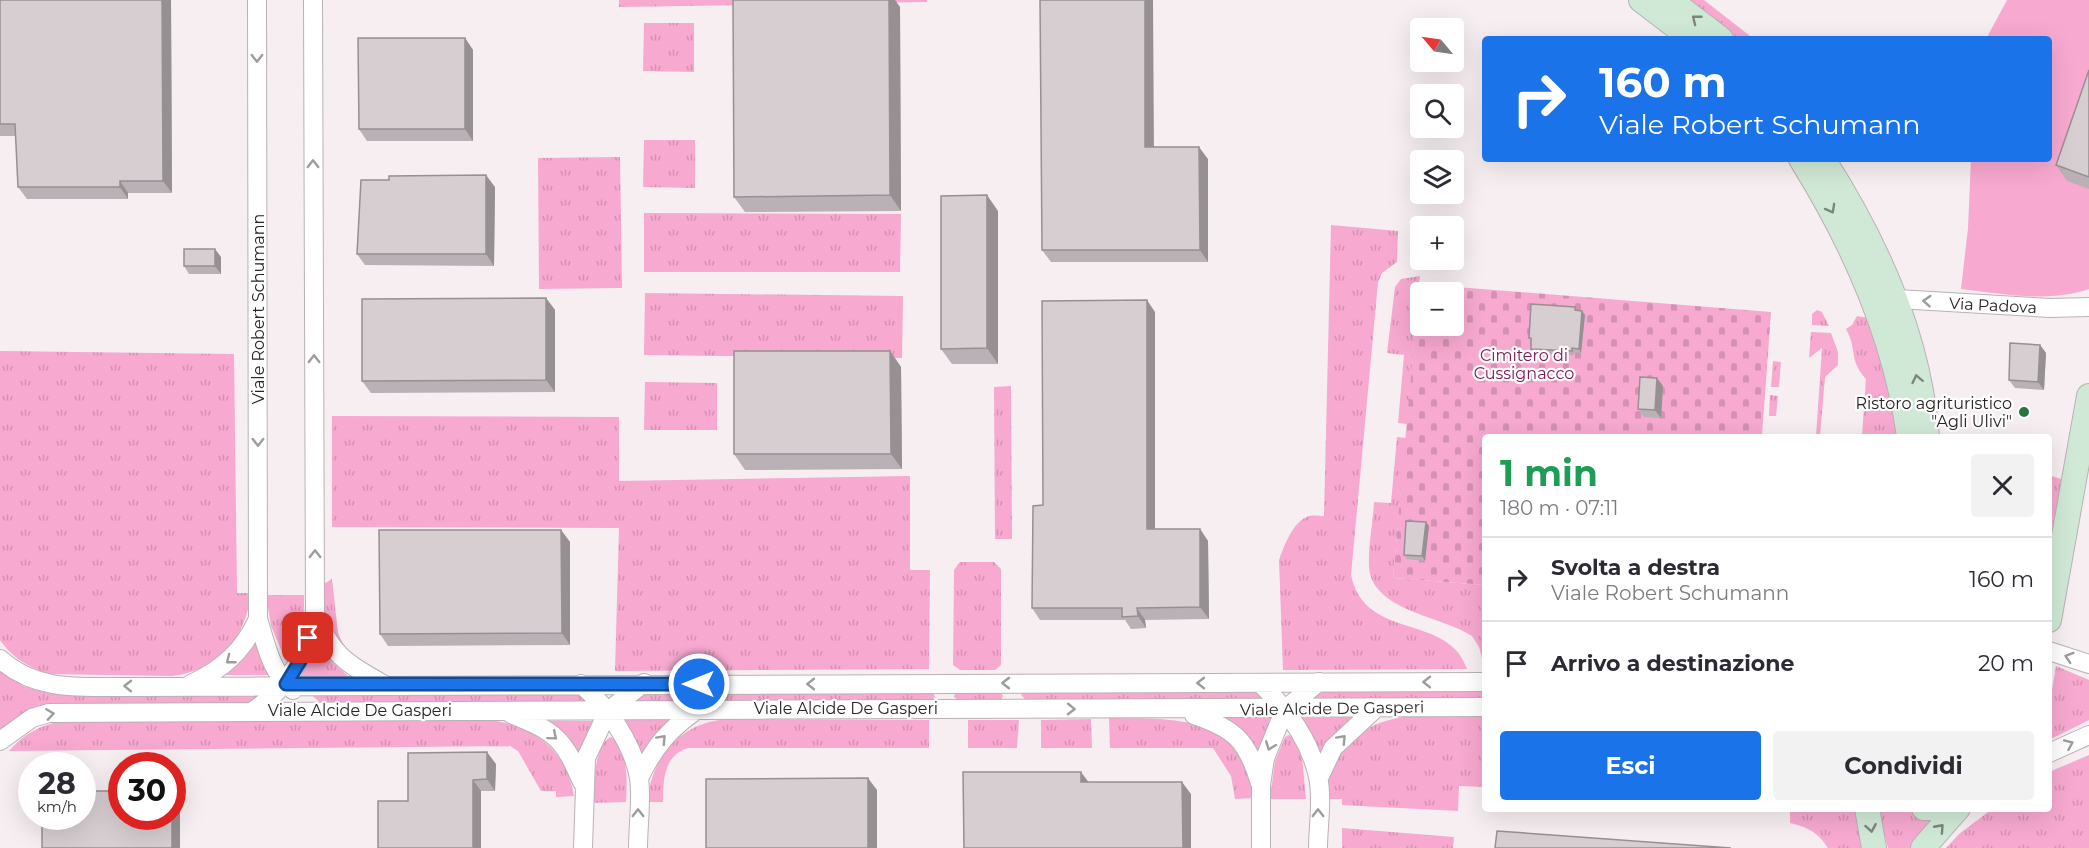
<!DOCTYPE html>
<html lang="it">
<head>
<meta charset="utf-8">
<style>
  body { margin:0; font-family:Montserrat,sans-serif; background:#f2f2f3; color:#2b2b33; height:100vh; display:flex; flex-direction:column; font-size:22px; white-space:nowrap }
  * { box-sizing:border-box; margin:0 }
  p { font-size:20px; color:#7c7c81 }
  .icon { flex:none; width:33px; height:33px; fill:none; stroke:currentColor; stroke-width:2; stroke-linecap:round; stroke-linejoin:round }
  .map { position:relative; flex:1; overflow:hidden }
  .details { position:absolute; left:1482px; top:434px; width:570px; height:378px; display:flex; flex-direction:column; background:#fff; border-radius:6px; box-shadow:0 6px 24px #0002 }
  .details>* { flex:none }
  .top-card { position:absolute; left:1482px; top:36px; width:570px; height:126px; border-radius:6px; box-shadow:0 6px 24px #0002; background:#1a73e8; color:#fff; overflow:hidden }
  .needle { width:39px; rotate:299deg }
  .buttons { position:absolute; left:1410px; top:18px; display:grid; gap:12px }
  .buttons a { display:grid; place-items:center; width:54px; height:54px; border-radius:6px; background:#fff; box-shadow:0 6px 24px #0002; font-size:30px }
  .speed { position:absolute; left:18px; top:752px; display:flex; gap:12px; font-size:30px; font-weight:700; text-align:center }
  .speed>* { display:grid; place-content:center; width:78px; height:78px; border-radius:50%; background:#fff; box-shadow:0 6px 24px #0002; line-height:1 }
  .speed small { font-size:15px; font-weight:400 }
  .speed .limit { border:9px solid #d22; background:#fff; color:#111 }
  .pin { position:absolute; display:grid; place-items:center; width:51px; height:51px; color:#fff; margin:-26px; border-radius:12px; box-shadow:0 3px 9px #0006 }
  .me { position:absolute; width:66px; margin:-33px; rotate:270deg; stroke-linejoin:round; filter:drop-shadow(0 0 4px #0008) }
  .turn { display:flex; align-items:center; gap:21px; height:126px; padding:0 18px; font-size:27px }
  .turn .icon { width:78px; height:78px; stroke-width:2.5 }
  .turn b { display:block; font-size:42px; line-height:51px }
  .round { display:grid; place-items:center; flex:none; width:63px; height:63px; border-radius:6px; background:#f2f2f3 }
  .head { display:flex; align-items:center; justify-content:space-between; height:102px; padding:0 18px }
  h1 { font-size:36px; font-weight:700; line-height:45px; color:#1e9e55 }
  .button { display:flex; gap:12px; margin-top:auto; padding:12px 18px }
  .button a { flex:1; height:69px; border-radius:6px; background:#1a73e8; color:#fff; font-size:24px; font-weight:700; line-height:69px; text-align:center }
  .button a+a { background:#f2f2f3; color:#2b2b33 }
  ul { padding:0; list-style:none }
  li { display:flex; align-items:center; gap:18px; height:84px; padding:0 18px; border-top:2px solid #e1e1e2 }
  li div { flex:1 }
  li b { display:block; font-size:22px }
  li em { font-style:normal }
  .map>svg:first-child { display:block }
</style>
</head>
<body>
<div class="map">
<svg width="2089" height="848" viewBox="0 0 2089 848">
  <defs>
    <pattern id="grass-tufts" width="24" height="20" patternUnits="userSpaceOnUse" patternTransform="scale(1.5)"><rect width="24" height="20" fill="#f7a9cf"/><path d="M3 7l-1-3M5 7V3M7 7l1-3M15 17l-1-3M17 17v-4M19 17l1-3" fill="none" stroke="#d491b2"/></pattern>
    <pattern id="cemetery-stones" width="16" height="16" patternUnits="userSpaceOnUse" patternTransform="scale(1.5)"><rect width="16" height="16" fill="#f7a9cf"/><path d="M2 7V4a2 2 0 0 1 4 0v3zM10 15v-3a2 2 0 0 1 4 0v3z" fill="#d491b2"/></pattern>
  </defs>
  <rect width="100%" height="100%" fill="#f7eef2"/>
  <path fill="url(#grass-tufts)" d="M619,0h308v2l-308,5z
    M1684,0h20l50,39 -24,-2z
    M644,23h50v49l-51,-1z
    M644,140h51v48l-52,-1z
    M620,157l2,131 -83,1 -1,-131z
    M644,213l257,1 -1,58h-256z
    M1331,225l67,6 -1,31 -15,11 -4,9 -27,293c14,67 97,37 116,94l-184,1 -4,-110c5,-14 14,-39 30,-44 5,-1 11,0 15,0z
    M1420,276l-1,8 -12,140 -9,-1 6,-68 -17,-2 8,-66 6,-8z
    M645,293l258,3 -1,62 -258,-3z
    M1817,310l5,2 7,14 -17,-1v-11z
    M1857,316l17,3 27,117h-39l4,-57c-18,-20 -8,-28 -20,-50l6,-4z
    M1811,332l20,1 7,19v13l-13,12 -5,59h-4l6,-88 -13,10z
    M0,351l234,3 3,239h14c-5,45 -33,78 -79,83l-124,-2c-18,-6 -37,-17 -48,-34z
    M1773,361l8,1 -2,25h-8z
    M645,382l72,1v47h-73z
    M1011,386l1,153h-17l-1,-152z
    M1770,395l8,1 -2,20h-7z
    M332,416l287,1v64l291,-5v94h20l-1,99 -314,2 4,-143 -287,-1z
    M1397,437l9,1 -13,140 92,7v85l-6,-23 -7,-11c-30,-20 -100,-25 -103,-69 -1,-21 4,-44 5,-65l17,1z
    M2049,475l12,4 2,5 -14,76z
    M960,562h34l7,7v96l-6,5h-35l-7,-5 1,-95z
    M332,579l6,54 7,15c-17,-18 -23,-38 -25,-62z
    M266,595h38c0,18 1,50 -17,60l-4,-1 -12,-28z
    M317,640l14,21 17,15h-47z
    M256,641l16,34h-48l22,-19z
    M2056,666l33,14v40l-40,20v-33z
    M0,670l23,16 29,8 212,-1 -16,10 -211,5 -24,12 -13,11z
    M1322,689h163v9l-173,1z
    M999,690l4,6 -2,4h-43l-4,-3 1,-4z
    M1258,690l11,10h-243l-5,-5 2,-2z
    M933,691l2,6 -3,3 -297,2 11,-9z
    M309,693h268l11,8 -267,2z
    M1276,717l-18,36 -31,-35z
    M1354,717l-21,18 -14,21 -20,-38z
    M1403,717h82v70l-26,-1 -1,25 -116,-6v-6h-17c1,-48 34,-75 78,-82z
    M1109,718c65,1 136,-5 144,80l-18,1 -4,-23 -18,-28h-103z
    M727,719l202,1v28h-241c-24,7 -25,32 -25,54h-16c5,-45 32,-79 80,-83z
    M1091,719l1,29h-51v-28z
    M625,720h48l-16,13 -16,23 -3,-12z
    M968,720h51l-2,28h-49z
    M62,721h435c42,8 70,32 77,75l-18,1v-6h-15l-23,-40 -8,-5 -501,5c15,-17 31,-26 53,-30z
    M549,721h49l-16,36 -14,-21z
    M1289,735l5,2 8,20 4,42h-36l5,-38 10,-24z
    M611,737c18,11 16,47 15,65l-34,1c1,-16 3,-60 19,-66z
    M2089,755v93h-143l13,-14 33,-25 57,-1v-36z
    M1777,809h81l9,39h-39c-10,-16 -21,-21 -38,-25v-13z
    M1878,809l63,6 -30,33h-23z
    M1342,828l112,9 -1,11h-111z"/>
  <path fill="url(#cemetery-stones)" fill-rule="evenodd" d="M1419,284l352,28 -9,124h-277v149l-92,-7zM1420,292h34v34h-34z"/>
  <path fill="#f7a9cf" d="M2007,0h82v289c-41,14 -85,5 -128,0l7,-61 3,-69h78v-120h-63z"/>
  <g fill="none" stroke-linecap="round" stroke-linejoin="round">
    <defs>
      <path id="street" d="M257,0l1,619c8,25 13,54 35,71
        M1897,299l153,9 39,-1
        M315,613c15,41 31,50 68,71
        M2049,651l40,13
        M0,659c39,35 86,27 135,28l1350,-5
        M1260,683c27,26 50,56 58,94 5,22 0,49 0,71
        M191,684c32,-15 52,-33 67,-65
        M581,684c26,23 52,59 58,94 3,20 -1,49 -1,70
        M253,711c39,-26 50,-54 62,-98l-2,-613
        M511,714c45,18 52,24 71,68
        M1194,715c42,14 53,26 66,68
        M0,741l32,-23 17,-5c479,-4 957,-3 1436,-6
        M2049,753l40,-18
        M639,778c16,-32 29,-48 59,-69
        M1319,778l14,-30 43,-40
        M583,848l3,-90 22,-47 36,-28
        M1261,848v-63l4,-27 20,-49 34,-27"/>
      <path id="secondary" d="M1641,0l51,39
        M1670,0l51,39
        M1801,159c53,85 94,177 108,277
        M1823,159c54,84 96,177 104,277
        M2049,620l40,-224
        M1867,808l7,40
        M1924,808h7
        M1923,848l35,-40"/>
    </defs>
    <use href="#street" stroke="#bab1b5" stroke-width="20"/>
    <use href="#secondary" stroke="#bab1b5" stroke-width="26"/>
    <use href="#street" stroke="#fff" stroke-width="18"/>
    <use href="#secondary" stroke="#d0e9d6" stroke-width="24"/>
  </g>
  <path fill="#b9b1b5" d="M0,0h171l1,193h-44v6h-101l-9,-12 -2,-51h-16z
    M900,7l1,204 -156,1 -11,-15z
    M465,38l8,12v91h-106l-8,-12z
    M2089,70v119l-22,-8 -11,-16z
    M1154,147l54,12v103h-157l-9,-12z
    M495,187l-1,79 -129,-1 -8,-11z
    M998,211v153h-46l-11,-15z
    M221,257v17h-32l-5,-8z
    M546,298l9,12v82l-184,1 -9,-12z
    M1578,311h4l3,4 -4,38 -6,-1 -1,3 -40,-2 -3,-4v-7l-2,-4z
    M1155,312v217h45l8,12 1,78 -64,1 1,8 -15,1 -6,-9h-85l-8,-12 11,-103z
    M2040,345l6,8 -2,37 -29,-2 -6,-8z
    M890,351l11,16 1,102 -157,1 -11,-16z
    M1663,386l-2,32 -17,-1 -6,-8z
    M1429,526l-4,35 -18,-2 -3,-4z
    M561,530l9,12v103l-182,1 -8,-12z
    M496,764l-1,27h-14l-73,10z"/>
  <path fill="#969093" d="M162,0h9l1,193 -9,-12z
    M889,0h6l5,7 1,204 -11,-16z
    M1145,0h8l1,159 -9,-12z
    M465,38l8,12v91l-8,-12z
    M1199,147l9,12v103l-8,-12z
    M486,175l9,12 -1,79 -8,-12z
    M120,181l8,12v6l-8,-12z
    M987,195l11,16v153l-11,-16z
    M215,249l6,8v17l-6,-8z
    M546,298l9,12v82l-9,-12z
    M1147,300l8,12v229l-8,-12z
    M1582,311l3,4 -4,38 -2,-4z
    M2040,345l6,8 -2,37 -6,-8z
    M890,351l11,16 1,102 -11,-15z
    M1657,378l6,8 -2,32 -6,-8z
    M1426,522l3,4 -4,35 -3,-5z
    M1200,529l8,12 1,78 -9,-12z
    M561,530l9,12v103l-8,-12z
    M1137,608l8,12 1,8 -8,-12z
    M487,752l9,12 -1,27 -8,-12z
    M1081,772l9,12 -9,-2z
    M868,778l9,12v58h-9z
    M473,780l8,11v57h-8z
    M1182,782l9,12v54h-8z
    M172,792l8,11v45h-8z"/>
  <path fill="#d7ced2" stroke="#969093" stroke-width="1.5" d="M0,0h162l1,181h-43v6h-102l-3,-63h-15z
    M733,0h156l1,195 -156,2z
    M1040,0h105v147h54l1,103h-158z
    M358,38h107v91h-106z
    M2089,70v107l-33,-12z
    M486,175v79h-129l4,-74h28v-4z
    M987,195v153l-46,1v-153z
    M184,249h31v17h-31z
    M546,298v82l-184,1v-82z
    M1147,300v229h53v78l-63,1 1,8 -16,1v-9h-90l1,-102 10,-1 -1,-204z
    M1531,304l44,3v3l7,1 -3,38 -7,-1v3l-41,-2v-11h-2z
    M2010,343l30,2 -2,37 -29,-2z
    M734,351h156l1,103h-157z
    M1640,377l17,1 -2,32 -17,-1z
    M1406,521l20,1 -4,34 -18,-1z
    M379,530h182l1,103 -182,1z
    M487,752v27l-14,1v68h-95v-47h30v-48z
    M963,772h118v10h101l1,66h-219z
    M868,778v70h-162v-69z
    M82,791h40v25h50v32h-130v-32h40z
    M1497,831l234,17h-236z"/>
  <defs><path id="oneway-chevron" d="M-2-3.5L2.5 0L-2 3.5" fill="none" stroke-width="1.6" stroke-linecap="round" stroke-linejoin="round" transform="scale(1.5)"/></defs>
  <g stroke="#7c867e">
    <use href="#oneway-chevron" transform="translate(1696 19) rotate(-142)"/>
    <use href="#oneway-chevron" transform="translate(1831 209) rotate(61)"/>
    <use href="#oneway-chevron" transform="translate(1917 379) rotate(-102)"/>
    <use href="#oneway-chevron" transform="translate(1871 828) rotate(80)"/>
    <use href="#oneway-chevron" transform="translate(1940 828) rotate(-48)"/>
  </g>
  <g stroke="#9e9c9d">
    <use href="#oneway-chevron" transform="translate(257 58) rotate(90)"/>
    <use href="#oneway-chevron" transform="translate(313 164) rotate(-90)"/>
    <use href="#oneway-chevron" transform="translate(1927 301) rotate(-176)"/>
    <use href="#oneway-chevron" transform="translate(314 359) rotate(-90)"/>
    <use href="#oneway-chevron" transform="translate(258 442) rotate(90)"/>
    <use href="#oneway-chevron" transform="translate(315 554) rotate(-90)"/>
    <use href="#oneway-chevron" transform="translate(2069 657) rotate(-162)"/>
    <use href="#oneway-chevron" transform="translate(230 660) rotate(142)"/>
    <use href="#oneway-chevron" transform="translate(1427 682) rotate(-180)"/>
    <use href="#oneway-chevron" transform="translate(1006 683) rotate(180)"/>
    <use href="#oneway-chevron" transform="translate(1201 683) rotate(180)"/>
    <use href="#oneway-chevron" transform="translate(811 684) rotate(-180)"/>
    <use href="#oneway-chevron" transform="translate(128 686) rotate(-179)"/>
    <use href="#oneway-chevron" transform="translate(1071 709) rotate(1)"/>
    <use href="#oneway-chevron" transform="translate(50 714) rotate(-8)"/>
    <use href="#oneway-chevron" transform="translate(553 736) rotate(40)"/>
    <use href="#oneway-chevron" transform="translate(662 739) rotate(-47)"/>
    <use href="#oneway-chevron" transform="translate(1342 739) rotate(-47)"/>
    <use href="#oneway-chevron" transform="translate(2069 744) rotate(-24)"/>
    <use href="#oneway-chevron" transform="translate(1270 746) rotate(111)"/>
    <use href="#oneway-chevron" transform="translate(638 813) rotate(-90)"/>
    <use href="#oneway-chevron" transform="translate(1318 813) rotate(-90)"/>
  </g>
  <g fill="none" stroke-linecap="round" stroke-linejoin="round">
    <defs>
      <path id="route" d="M308,638l-8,23 -14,23h413"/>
    </defs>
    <use href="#route" stroke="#114b97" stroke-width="15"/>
    <use href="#route" stroke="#1a73e8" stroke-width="10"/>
  </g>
  <circle fill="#2a7341" stroke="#fefefe" stroke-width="2" cx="2024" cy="412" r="6"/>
  <g text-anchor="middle" stroke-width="4.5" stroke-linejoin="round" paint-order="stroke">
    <g font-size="16" fill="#272325" stroke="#fefefe">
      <text transform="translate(1993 305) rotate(3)" y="6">Via Padova</text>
      <text transform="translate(258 309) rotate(-90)" y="6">Viale Robert Schumann</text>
      <text x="846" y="714">Viale Alcide De Gasperi</text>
      <text transform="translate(1332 708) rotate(-1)" y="6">Viale Alcide De Gasperi</text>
      <text x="360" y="716">Viale Alcide De Gasperi</text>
    </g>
    <g font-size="16" fill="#7a1754" stroke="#fefefe">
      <text x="1524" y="361">Cimitero di<tspan x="1524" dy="18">Cussignacco</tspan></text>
    </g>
    <g font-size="16" fill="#272325" stroke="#fefefe" text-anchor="end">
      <text x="2012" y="409">Ristoro agrituristico<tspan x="2012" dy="18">"Agli Ulivi"</tspan></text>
    </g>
  </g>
</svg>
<div class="buttons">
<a><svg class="needle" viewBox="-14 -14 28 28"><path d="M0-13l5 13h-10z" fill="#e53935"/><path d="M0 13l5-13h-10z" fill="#7c7c81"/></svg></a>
<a><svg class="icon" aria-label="search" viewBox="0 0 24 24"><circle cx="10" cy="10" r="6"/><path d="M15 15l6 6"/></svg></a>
<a><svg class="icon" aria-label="layers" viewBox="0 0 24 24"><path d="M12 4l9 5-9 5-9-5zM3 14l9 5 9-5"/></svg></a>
<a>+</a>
<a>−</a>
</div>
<div class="speed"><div>28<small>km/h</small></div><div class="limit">30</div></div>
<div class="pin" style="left:308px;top:638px;background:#d93025"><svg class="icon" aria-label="arrive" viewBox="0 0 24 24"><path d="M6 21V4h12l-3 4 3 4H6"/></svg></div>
<svg class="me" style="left:699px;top:684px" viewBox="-20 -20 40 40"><circle r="17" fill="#1a73e8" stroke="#fff" stroke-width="3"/><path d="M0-11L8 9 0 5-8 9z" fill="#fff"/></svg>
<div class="top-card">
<div class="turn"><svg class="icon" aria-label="right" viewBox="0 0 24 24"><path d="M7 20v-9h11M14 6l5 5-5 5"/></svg><div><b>160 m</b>Viale Robert Schumann</div></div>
</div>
<section class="details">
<div class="head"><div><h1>1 min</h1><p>180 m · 07:11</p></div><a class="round"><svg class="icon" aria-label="close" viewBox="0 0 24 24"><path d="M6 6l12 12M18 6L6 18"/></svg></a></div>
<ul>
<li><svg class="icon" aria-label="right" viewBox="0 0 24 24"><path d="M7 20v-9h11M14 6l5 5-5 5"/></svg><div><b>Svolta a destra</b><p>Viale Robert Schumann</p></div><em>160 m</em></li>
<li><svg class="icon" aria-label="arrive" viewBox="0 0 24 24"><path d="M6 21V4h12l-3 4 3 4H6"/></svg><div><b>Arrivo a destinazione</b></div><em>20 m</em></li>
</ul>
<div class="button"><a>Esci</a><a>Condividi</a></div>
</section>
</div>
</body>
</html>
